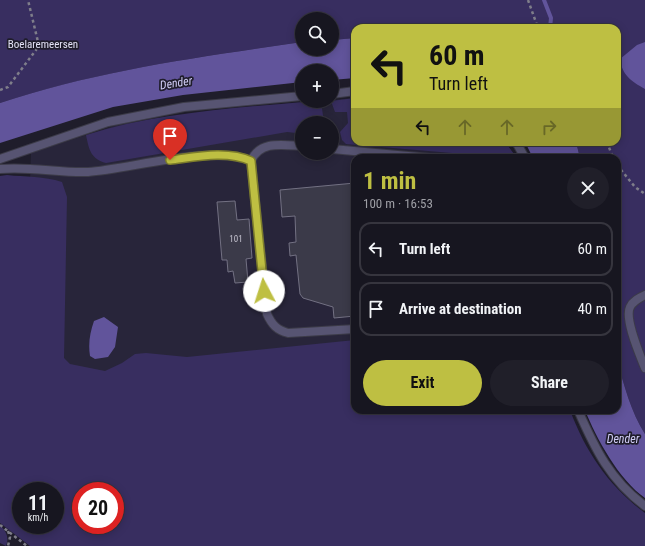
<!DOCTYPE html>
<html lang="en">
<head>
<meta charset="utf-8">
<style>
  body { margin:0; font-family:"Roboto Condensed",sans-serif; background:#201f29; color:#f1f3f6; height:100vh; display:flex; flex-direction:column; font-size:15px; white-space:nowrap }
  * { box-sizing:border-box; margin:0 }
  p { font-size:13px; color:#9e9fa5 }
  .icon { flex:none; width:22px; height:22px; fill:none; stroke:currentColor; stroke-width:2; stroke-linecap:round; stroke-linejoin:round }
  .map { position:relative; flex:1; overflow:hidden }
  .side { position:absolute; left:351px; top:154px; width:270px; height:260px; display:flex; flex-direction:column; background:#171620; border-radius:12px; box-shadow:0 2px 10px #0003,0 0 0 1px #36353e }
  .side>* { flex:none }
  .guide { position:absolute; left:351px; top:24px; width:270px; height:122px; border-radius:12px; box-shadow:0 2px 10px #0003,0 0 0 1px #36353e; background:#bebf42; color:#111; overflow:hidden }
  .buttons { position:absolute; left:295px; top:12px; display:grid; gap:8px }
  .buttons a { display:grid; place-items:center; width:44px; height:44px; border-radius:50%; background:#171620; box-shadow:0 2px 10px #0003,0 0 0 1px #36353e; font-size:20px }
  .speed { position:absolute; left:12px; top:482px; display:flex; gap:8px; font-size:20px; font-weight:700; text-align:center }
  .speed>* { display:grid; place-content:center; width:52px; height:52px; border-radius:50%; background:#171620; box-shadow:0 2px 10px #0003,0 0 0 1px #36353e; line-height:1 }
  .speed small { font-size:10px; font-weight:400 }
  .speed .limit { border:6px solid #d22; background:#fff; color:#111 }
  .pin { position:absolute; display:grid; place-items:center; width:34px; height:34px; color:#fff; margin:-41px -17px; border-radius:50% 50% 50% 0; rotate:-45deg; box-shadow:0 0 4px #0007 }
  .pin .icon { rotate:45deg }
  .me { position:absolute; width:44px; margin:-22px; rotate:355deg; stroke-linejoin:round; filter:drop-shadow(0 0 3px #0008) }
  .turn { display:flex; align-items:center; gap:14px; height:84px; padding:0 12px; font-size:18px }
  .turn .icon { width:52px; height:52px; stroke-width:2.5 }
  .turn b { display:block; font-size:28px; line-height:34px }
  .lanes { display:flex; align-items:center; height:38px; padding:0 12px; background:#0003; justify-content:center; gap:20px; direction:ltr }
  .lanes .off { opacity:.35 }
  .round { display:grid; place-items:center; flex:none; width:42px; height:42px; border-radius:21px; background:#201f29 }
  .summary { display:flex; align-items:center; justify-content:space-between; height:68px; padding:0 12px }
  h1 { font-size:24px; font-weight:700; line-height:30px; color:#bebf42 }
  .cta { display:flex; gap:8px; margin-top:auto; padding:8px 12px }
  .cta a { flex:1; height:46px; border-radius:24px; background:#bebf42; color:#111; font-size:16px; font-weight:700; line-height:46px; text-align:center }
  .cta a+a { background:#201f29; color:#f1f3f6 }
  ul { padding:0; list-style:none }
  li { display:flex; align-items:center; gap:12px; height:54px; margin:0 8px 6px; padding:0 4px; border:2px solid #36353e; border-radius:12px }
  li div { flex:1 }
  li b { display:block; font-size:15px }
  li em { font-style:normal }
  .map>svg:first-child { display:block }
</style>
</head>
<body>
<div class="map">
<svg width="645" height="546" viewBox="0 0 645 546">
  <rect width="100%" height="100%" fill="#1f1d2b"/>
  <path fill="#28253a" fill-rule="evenodd" d="M355,98v44h150l12,16h-162v191l-332,30 8,-226 89,-29 112,-16zM302,123h30v30h-30z"/>
  <path fill="#382e60" fill-rule="evenodd" d="M0,0h645v434c-14,-22 -21,-49 -28,-74v-202h-37l-4,-16h41v-114h-262v10l-23,2v-21h-30v23c-104,15 -202,28 -302,61z
    M355,98v44h150l12,16h-49l-16,-5 -106,-9 -4,-4 -2,-8 8,-9 -1,-11h-12l-4,-11z
    M314,101h7l3,22h-22v14l-6,-4 -9,-1 -181,31c-15,-4 -17,-13 -20,-28 73,-23 152,-27 228,-34z
    M7,175c18,2 37,1 55,7l5,15 -3,161 6,6 35,7 17,-8 13,-9 11,-1 41,4 168,-17v70h215c16,43 39,76 75,103v33h-615l-30,-23v-347zM21,491h34v34h-34zM81,491h34v34h-34z
    M0,527h2c5,6 7,11 4,19l-6,-3z"/>
  <path fill="#61549b" d="M355,38v40l-23,2v-9h-30v11l-119,13 -70,12 -113,36v-40c99,-33 199,-46 302,-61v7h30v-9z
    M645,42v47c-14,-8 -23,-14 -25,-30l17,-14z
    M525,142h51l4,16h-47z
    M104,317l14,10 -3,20 -7,10 -13,2 -5,-3c-2,-12 0,-24 4,-35z
    M617,360c7,25 14,52 28,74v64c-26,-18 -49,-60 -60,-88h32z"/>
  <g fill="none" stroke-linecap="round" stroke-linejoin="round">
    <path stroke="#61549b" stroke-width="4" d="M544,0l7,18 -1,10"/>
  </g>
  <path fill="#3b3a49" stroke="#737183" d="M355,183v133l-21,2 -1,-11 -30,-9 -3,-4 -4,-39 -6,1 -1,-13 7,-1 -1,-26 -13,1 -2,-27z
    M235,201l2,19 12,-1 3,39 -6,1 2,23 -13,1 -2,-12 -5,1 -1,-12h-5l-5,-58z"/>
  <g fill="none" stroke-linecap="round" stroke-linejoin="round">
    <defs>
      <path id="lane" d="M332,94l23,-3
        M516,142l9,16
        M302,146c-19,-1 -42,-6 -51,15l16,153c5,11 10,16 21,19l67,-4
        M332,149l98,9
        M0,159l108,-37 76,-15 118,-11
        M0,169c29,-3 59,4 88,3 43,-3 125,-28 163,-11
        M645,295c-6,3 -12,6 -15,12 -6,12 10,48 15,61
        M578,410c17,39 32,70 67,96"/>
    </defs>
    <use href="#lane" stroke="#3c3b48" stroke-width="10"/>
    <path stroke="#7f7e8a" stroke-width="2.5" stroke-dasharray="3 3" stroke-linecap="butt" d="M528,0l10,28
      M0,90l8,-3 31,-41 -11,-46
      M607,142l6,16
      M617,165l18,22 10,7
      M0,525l27,21
      M8,531l2,6 -2,9"/>
    <use href="#lane" stroke="#575472" stroke-width="8"/>
  </g>
  <g fill="none" stroke-linecap="round" stroke-linejoin="round">
    <defs>
      <path id="route" d="M170,160c25,-3 57,-10 81,1l13,130"/>
    </defs>
    <use href="#route" stroke="#7c7c2b" stroke-width="10"/>
    <use href="#route" stroke="#bebf42" stroke-width="7"/>
  </g>
  <g text-anchor="middle" stroke-width="3.5" stroke-linejoin="round" paint-order="stroke">
    <g font-size="9" fill="#c4c2ce">
      <text x="236" y="242">101</text>
    </g>
    <g font-size="11" fill="#e3e2f6" stroke="#1f1d2b">
      <text x="43" y="48">Boelaremeersen</text>
    </g>
    <g font-size="12" font-style="italic" fill="#d0ccf5" stroke="#1f1d2b">
      <text transform="translate(176 83) rotate(-9)" y="4">Dender</text>
      <text x="623" y="443">Dender</text>
    </g>
  </g>
</svg>
<div class="buttons">
<a><svg class="icon" aria-label="search" viewBox="0 0 24 24"><circle cx="10" cy="10" r="6"/><path d="M15 15l6 6"/></svg></a>
<a>+</a>
<a>−</a>
</div>
<div class="speed"><div>11<small>km/h</small></div><div class="limit">20</div></div>
<div class="pin" style="left:170px;top:160px;background:#d93025"><svg class="icon" aria-label="arrive" viewBox="0 0 24 24"><path d="M6 21V4h12l-3 4 3 4H6"/></svg></div>
<svg class="me" style="left:264px;top:291px" viewBox="-20 -20 40 40"><circle r="19" fill="#fff"/><path d="M0-13L10 11 0 6-10 11z" fill="#bebf42"/></svg>
<div class="guide">
<div class="turn"><svg class="icon" aria-label="left" viewBox="0 0 24 24"><path d="M17 20v-9H6M10 6l-5 5 5 5"/></svg><div><b>60 m</b>Turn left</div></div>
<div class="lanes"><svg class="icon" aria-label="left" viewBox="0 0 24 24"><path d="M17 20v-9H6M10 6l-5 5 5 5"/></svg><svg class="icon off" aria-label="ahead" viewBox="0 0 24 24"><path d="M12 20V5M6 11l6-6 6 6"/></svg><svg class="icon off" aria-label="ahead" viewBox="0 0 24 24"><path d="M12 20V5M6 11l6-6 6 6"/></svg><svg class="icon off" aria-label="right" viewBox="0 0 24 24"><path d="M7 20v-9h11M14 6l5 5-5 5"/></svg></div>
</div>
<section class="side">
<div class="summary"><div><h1>1 min</h1><p>100 m · 16:53</p></div><a class="round"><svg class="icon" aria-label="close" viewBox="0 0 24 24"><path d="M6 6l12 12M18 6L6 18"/></svg></a></div>
<ul>
<li><svg class="icon" aria-label="left" viewBox="0 0 24 24"><path d="M17 20v-9H6M10 6l-5 5 5 5"/></svg><div><b>Turn left</b></div><em>60 m</em></li>
<li><svg class="icon" aria-label="arrive" viewBox="0 0 24 24"><path d="M6 21V4h12l-3 4 3 4H6"/></svg><div><b>Arrive at destination</b></div><em>40 m</em></li>
</ul>
<div class="cta"><a>Exit</a><a>Share</a></div>
</section>
</div>
</body>
</html>
